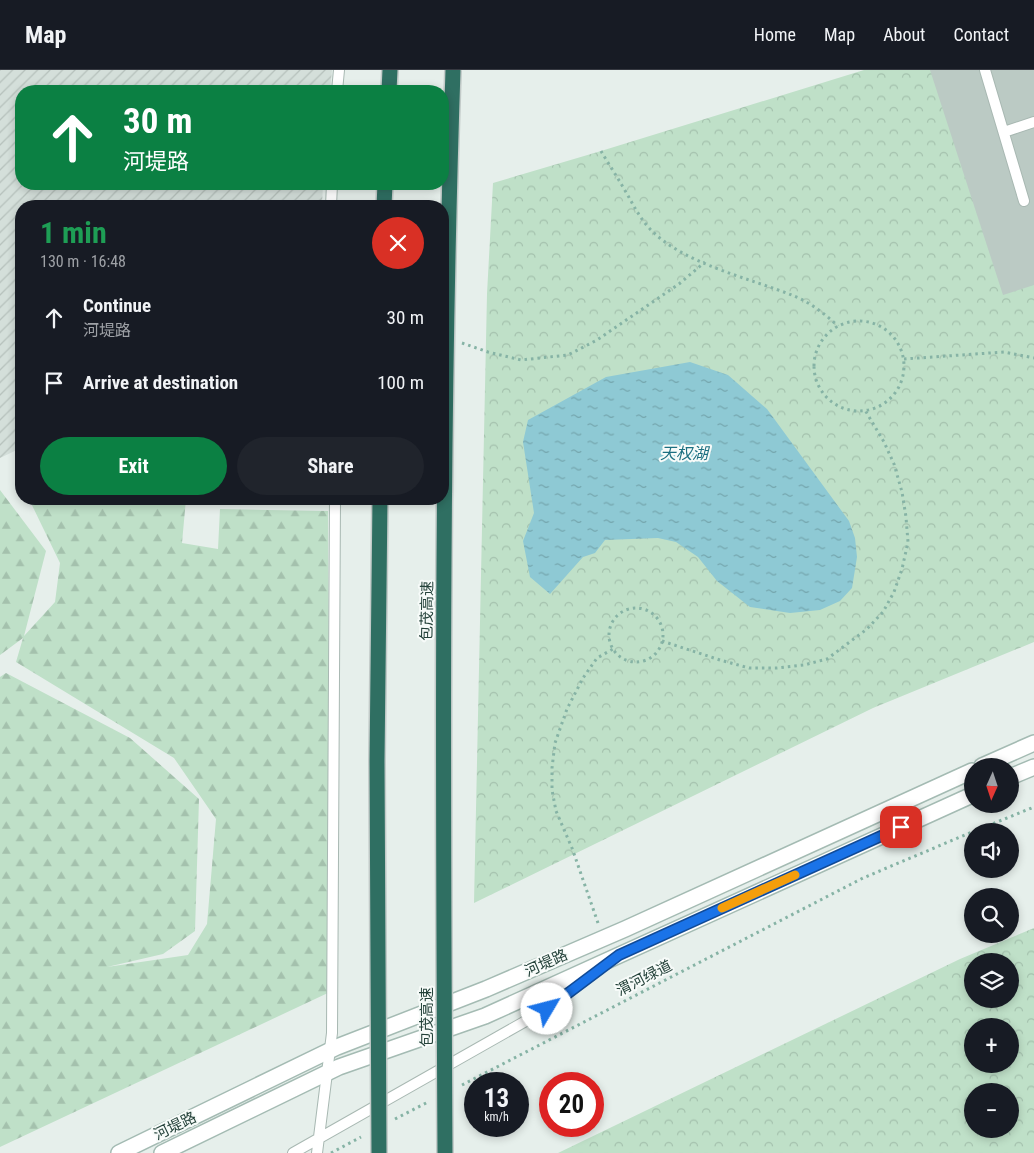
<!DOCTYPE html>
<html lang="en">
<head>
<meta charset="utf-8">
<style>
  body { margin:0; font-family:"Roboto Condensed","Noto Sans SC",sans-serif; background:#20242c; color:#f1f3f6; height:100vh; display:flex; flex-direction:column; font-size:19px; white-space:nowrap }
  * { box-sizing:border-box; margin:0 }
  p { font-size:16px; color:#9ea1a6 }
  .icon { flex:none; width:28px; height:28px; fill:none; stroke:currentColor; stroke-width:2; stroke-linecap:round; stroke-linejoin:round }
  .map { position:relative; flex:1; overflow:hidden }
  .sheet { position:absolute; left:15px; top:130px; width:434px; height:305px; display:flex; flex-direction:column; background:#171b24; border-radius:20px; box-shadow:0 2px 8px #0003 }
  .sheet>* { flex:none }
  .banner { position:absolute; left:15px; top:15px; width:434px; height:105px; border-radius:20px; box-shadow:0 2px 8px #0003; background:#0b8043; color:#fff; overflow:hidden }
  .needle { width:32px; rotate:183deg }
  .tools { position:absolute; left:964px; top:688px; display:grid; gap:10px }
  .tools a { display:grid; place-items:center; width:55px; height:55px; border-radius:50%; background:#171b24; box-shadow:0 2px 8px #0003; font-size:25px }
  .speed { position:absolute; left:464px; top:1002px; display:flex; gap:10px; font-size:25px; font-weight:700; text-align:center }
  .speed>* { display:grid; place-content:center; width:65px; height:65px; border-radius:50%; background:#171b24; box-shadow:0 2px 8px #0003; line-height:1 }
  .speed small { font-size:12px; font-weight:400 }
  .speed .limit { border:8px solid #d22; background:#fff; color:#111 }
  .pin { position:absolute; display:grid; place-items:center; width:42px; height:42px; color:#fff; margin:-21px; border-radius:10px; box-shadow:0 2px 8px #0006 }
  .me { position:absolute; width:55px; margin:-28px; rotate:53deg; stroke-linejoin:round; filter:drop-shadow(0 0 4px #0008) }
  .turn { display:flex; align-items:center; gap:18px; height:105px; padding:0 25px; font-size:22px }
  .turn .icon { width:65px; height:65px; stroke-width:2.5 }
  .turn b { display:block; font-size:35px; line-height:42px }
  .round { display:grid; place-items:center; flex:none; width:52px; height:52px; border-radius:26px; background:#20242c }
  .headline { display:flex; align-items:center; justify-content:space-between; height:85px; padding:0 25px }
  h1 { font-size:30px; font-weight:700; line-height:38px; color:#1e9e55 }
  .action { display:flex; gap:10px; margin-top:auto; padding:10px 25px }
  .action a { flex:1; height:58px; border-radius:30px; background:#0b8043; color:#fff; font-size:20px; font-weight:700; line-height:58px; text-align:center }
  .action a+a { background:#20242c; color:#f1f3f6 }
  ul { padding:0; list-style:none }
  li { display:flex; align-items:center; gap:15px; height:65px; padding:0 25px }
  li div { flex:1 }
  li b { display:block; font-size:19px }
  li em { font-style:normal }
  header { display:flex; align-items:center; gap:30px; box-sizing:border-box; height:70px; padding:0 25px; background:#171b24; border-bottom:1px solid #363941 }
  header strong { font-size:24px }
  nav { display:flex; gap:28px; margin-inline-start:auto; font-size:18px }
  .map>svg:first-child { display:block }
</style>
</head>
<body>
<header>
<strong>Map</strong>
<nav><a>Home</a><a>Map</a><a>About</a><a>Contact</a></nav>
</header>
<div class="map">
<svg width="1034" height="1083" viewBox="0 0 1034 1083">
  <defs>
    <pattern id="industrial-furrows" width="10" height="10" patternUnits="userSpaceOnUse" patternTransform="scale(1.25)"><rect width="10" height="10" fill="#d4dfda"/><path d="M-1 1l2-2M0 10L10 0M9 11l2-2" fill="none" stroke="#b6c1bc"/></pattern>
    <pattern id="forest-firs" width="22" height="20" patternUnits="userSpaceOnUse" patternTransform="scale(1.25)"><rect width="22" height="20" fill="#bfe0c8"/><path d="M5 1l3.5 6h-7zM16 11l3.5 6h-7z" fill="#a4c1ad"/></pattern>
    <pattern id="park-crowns" width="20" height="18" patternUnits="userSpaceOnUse" patternTransform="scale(1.25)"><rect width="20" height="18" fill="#bfe0c8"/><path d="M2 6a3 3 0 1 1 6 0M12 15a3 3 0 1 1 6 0" fill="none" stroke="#a4c1ad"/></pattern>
    <pattern id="water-ripples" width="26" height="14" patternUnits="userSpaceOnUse" patternTransform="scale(1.25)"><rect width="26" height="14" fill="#8ec9d4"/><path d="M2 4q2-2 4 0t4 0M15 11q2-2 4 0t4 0" fill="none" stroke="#74a5ad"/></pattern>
  </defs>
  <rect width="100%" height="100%" fill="#e6efeb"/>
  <path fill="url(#industrial-furrows)" d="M0,0h332l-2,21h-309v93h302l-1,22h-301v242l-21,10z"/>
  <path fill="url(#forest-firs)" d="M0,420l46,61 -22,85 31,-34 5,-39 -31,-64h157l-4,44 36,6 2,-40 108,2 2,481 -330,155v-470l6,-4 124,65 69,61 -4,132 -32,23 -56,13 81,-12 19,-31 9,-105 -42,-61 -158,-96 7,-24 -23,17z"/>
  <path fill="url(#park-crowns)" fill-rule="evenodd" d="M864,0h170v572l-161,66 -399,195 13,-609 6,-111 108,-32z
    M1034,858v225h-476l402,-194zM972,891h38v38h-38zM972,956h38v38h-38zM972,1021h38v38h-38z"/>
  <path fill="url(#water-ripples)" d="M690,292l38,13 39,34 82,112 6,17 2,19 -5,31 -12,13 -20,9 -30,3 -40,-6 -33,-26 -19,-24 -22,-15 -18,-4 -53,2 -10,13 -12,4 -33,37 -20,-17 -7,-36 11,-28 -11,-71 5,-22 78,-43z"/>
  <path fill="#bbcac4" d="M930,0h104v215l-31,10z"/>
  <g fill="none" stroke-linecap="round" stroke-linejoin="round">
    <defs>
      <path id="lane" d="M985,0l39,131
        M337,21l2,-21
        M1004,62l30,-10
        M331,136l1,-22
        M293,1083l254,-144 53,-40
        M317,1083l15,-120 3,-534"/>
      <path id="secondary" d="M982,696l52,-23
        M1010,707l24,-10
        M119,1083l218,-106 149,-58 139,-60 347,-158
        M162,1083l177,-86 146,-51 487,-221"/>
      <path id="highway" d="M389,21l1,-21
        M384,136l1,-22"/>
    </defs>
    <use href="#lane" stroke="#a8b8b2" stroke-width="12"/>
    <use href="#secondary" stroke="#a4bbb3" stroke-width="18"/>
    <use href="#highway" stroke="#c2cac8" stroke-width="18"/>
    <path stroke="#86b3a5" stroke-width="3" stroke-dasharray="2.5 4" stroke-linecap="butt" d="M601,81c7,12 15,24 22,36 9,15 15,29 27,42 33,35 100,49 144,67 17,7 31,18 44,30
      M814 296a45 45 0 1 1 90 0a45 45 0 1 1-90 0Z
      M462,273l26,9 33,8 47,-5 29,-15 82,-56 26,-22
      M904,289l100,-7 30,6
      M609 565a27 27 0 1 1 54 0a27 27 0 1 1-54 0Z
      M662,571l58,19 29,8h28l27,-3 23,-6 40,-30 16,-17 11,-20 8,-23 6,-27 -2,-25 -4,-25 -8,-28 -10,-22 -19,-32
      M975,761l59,-24
      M598,853l-26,-75 -16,-37 -4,-21v-22l3,-25 12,-34 16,-31 14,-20 16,-9
      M462,1015l401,-207 109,-46
      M395,1049l33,-17
      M331,1083l30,-16"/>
    <use href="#lane" stroke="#fff" stroke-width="10"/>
    <use href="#secondary" stroke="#fff" stroke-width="15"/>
    <use href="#highway" stroke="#2f6f62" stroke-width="15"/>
    <defs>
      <path id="highway-bridge" d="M379,1083l-2,-392 3,-262
        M445,1083c-2,-361 -4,-722 8,-1083"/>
    </defs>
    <use href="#highway-bridge" stroke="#c2cac8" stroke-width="18" stroke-linecap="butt"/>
    <use href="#highway-bridge" stroke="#2f6f62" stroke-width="15"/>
  </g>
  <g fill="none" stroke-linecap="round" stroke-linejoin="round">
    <defs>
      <path id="route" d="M547,939l72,-54 282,-128"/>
    </defs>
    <use href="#route" stroke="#114b97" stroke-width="12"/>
    <use href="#route" stroke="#1a73e8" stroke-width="9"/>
    <path stroke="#f59e0b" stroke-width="9" d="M722,838l73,-33"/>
  </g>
  <g text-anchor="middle" stroke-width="4" stroke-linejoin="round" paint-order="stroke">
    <g font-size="15" fill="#24423a" stroke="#f7fbf9">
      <text transform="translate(427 541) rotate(-89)" y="5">包茂高速</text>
      <text transform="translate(546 893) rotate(-24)" y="5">河堤路</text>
      <text transform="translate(644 908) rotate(-27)" y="5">渭河绿道</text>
      <text transform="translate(427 947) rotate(-90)" y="5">包茂高速</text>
      <text transform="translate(175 1056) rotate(-26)" y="5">河堤路</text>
    </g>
    <g font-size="16" font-style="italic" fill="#1c6f80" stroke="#f7fbf9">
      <text x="684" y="389">天权湖</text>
    </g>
  </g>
</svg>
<div class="tools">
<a><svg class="needle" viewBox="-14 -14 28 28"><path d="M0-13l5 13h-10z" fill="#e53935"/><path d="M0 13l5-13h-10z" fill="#9ea1a6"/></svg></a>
<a><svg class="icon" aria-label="sound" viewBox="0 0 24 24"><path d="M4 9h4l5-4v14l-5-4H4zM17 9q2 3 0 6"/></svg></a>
<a><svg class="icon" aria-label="search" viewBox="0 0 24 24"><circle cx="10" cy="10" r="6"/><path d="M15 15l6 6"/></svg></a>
<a><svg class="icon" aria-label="layers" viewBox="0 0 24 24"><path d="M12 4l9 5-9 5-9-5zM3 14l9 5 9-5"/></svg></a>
<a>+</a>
<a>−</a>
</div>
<div class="speed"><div>13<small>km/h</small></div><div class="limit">20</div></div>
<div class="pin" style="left:901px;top:757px;background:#d93025"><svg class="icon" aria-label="arrive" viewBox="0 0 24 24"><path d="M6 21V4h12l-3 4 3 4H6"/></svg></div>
<svg class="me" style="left:547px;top:939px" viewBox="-20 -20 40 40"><circle r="19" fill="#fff"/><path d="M0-13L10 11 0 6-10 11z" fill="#1a73e8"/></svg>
<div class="banner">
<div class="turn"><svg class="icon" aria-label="ahead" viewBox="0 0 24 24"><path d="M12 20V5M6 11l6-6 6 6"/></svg><div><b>30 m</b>河堤路</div></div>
</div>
<section class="sheet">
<div class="headline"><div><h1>1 min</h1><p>130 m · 16:48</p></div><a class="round" style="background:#d93025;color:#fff"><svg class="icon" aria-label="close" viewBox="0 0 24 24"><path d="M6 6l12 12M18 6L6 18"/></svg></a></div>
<ul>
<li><svg class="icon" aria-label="ahead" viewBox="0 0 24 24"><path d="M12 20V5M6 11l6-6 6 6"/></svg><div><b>Continue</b><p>河堤路</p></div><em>30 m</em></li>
<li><svg class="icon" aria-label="arrive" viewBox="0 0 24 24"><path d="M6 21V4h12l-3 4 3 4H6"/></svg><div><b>Arrive at destination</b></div><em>100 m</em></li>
</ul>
<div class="action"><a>Exit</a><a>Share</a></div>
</section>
</div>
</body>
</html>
